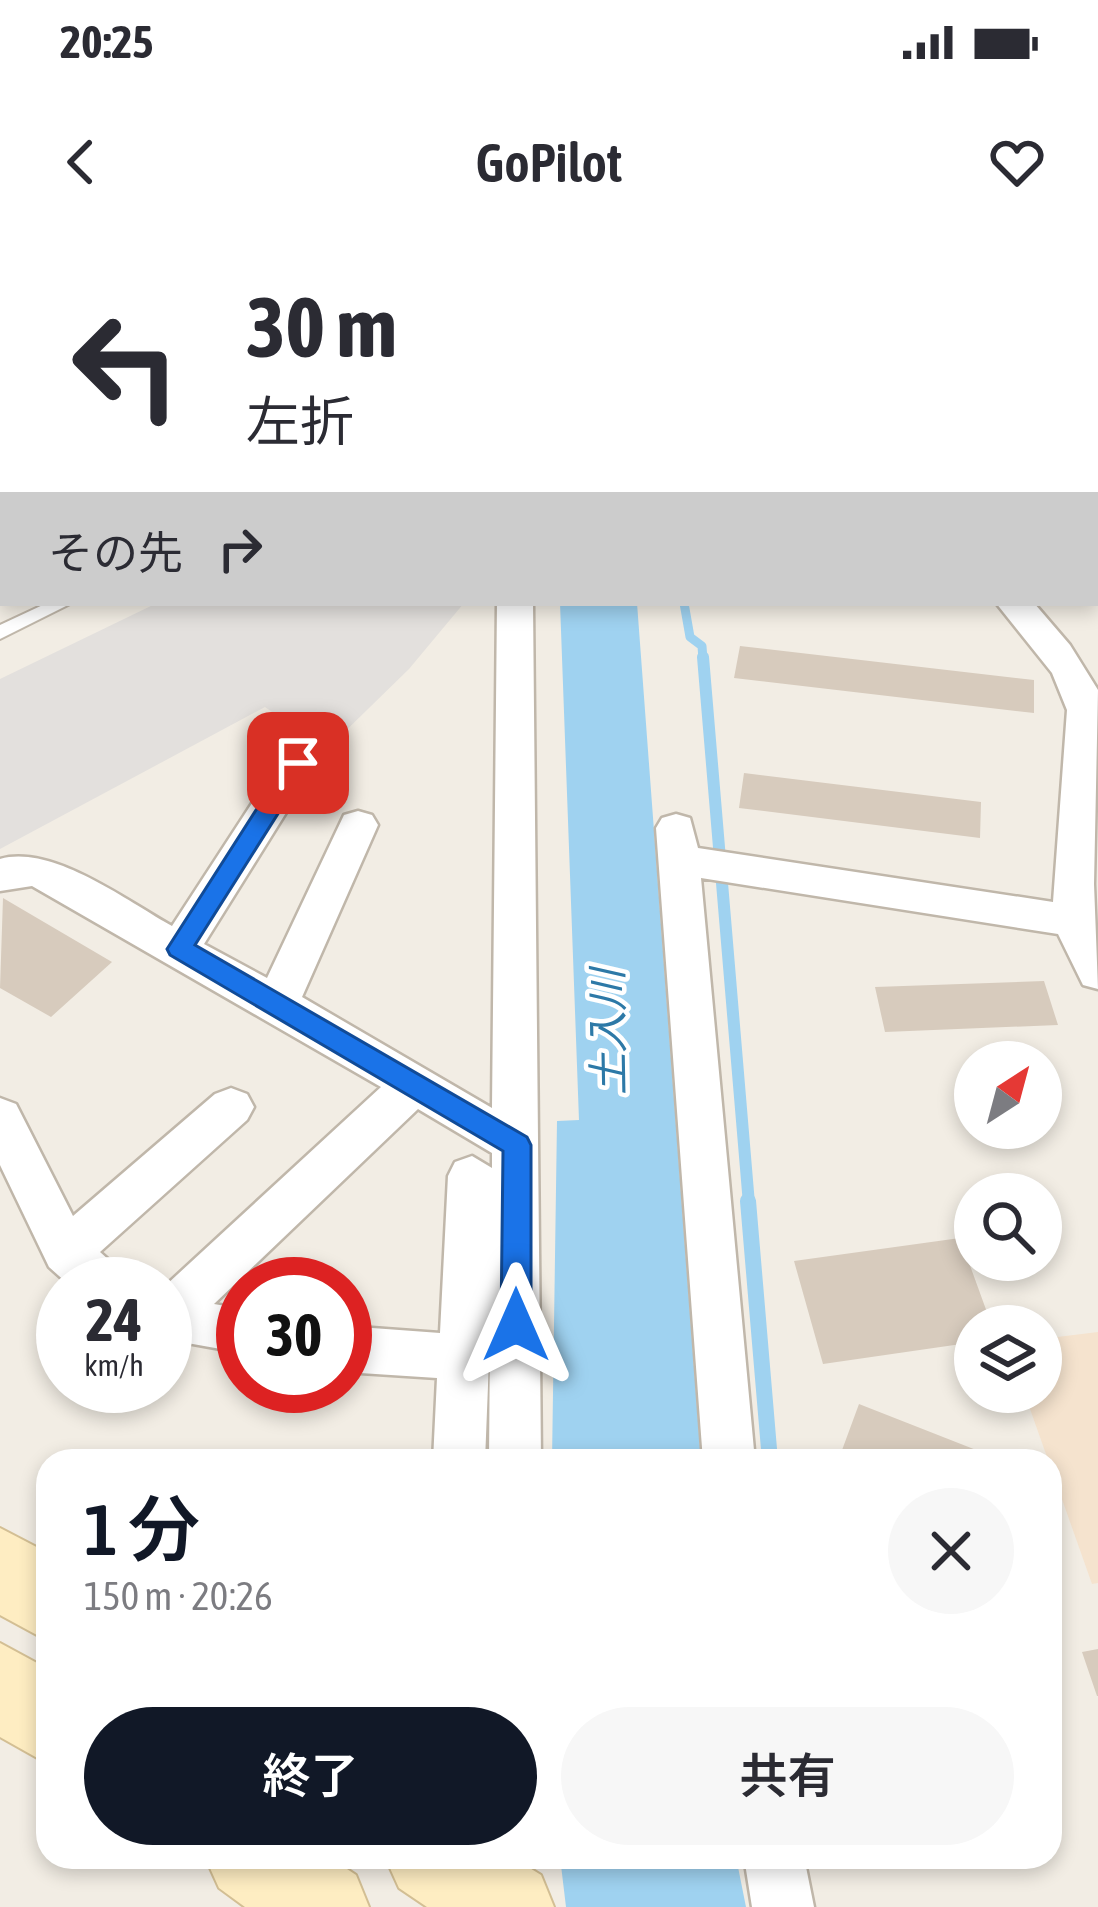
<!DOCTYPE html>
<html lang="ja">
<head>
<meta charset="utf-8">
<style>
  body { margin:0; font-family:"Asap Condensed","Noto Sans JP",sans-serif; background:#f7f7f7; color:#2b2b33; height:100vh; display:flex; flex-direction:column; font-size:45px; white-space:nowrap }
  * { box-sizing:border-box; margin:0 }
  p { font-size:39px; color:#7c7c81 }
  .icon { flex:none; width:66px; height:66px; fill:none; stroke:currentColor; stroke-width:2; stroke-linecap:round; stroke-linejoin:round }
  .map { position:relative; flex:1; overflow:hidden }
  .details { position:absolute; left:36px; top:1209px; width:1026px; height:420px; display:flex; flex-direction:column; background:#fff; border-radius:36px; box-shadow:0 6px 18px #0003 }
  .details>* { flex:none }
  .banner { position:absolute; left:0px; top:0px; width:1098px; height:366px; box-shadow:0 6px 18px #0003; background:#fff; color:#2b2b33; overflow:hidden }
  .needle { width:78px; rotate:36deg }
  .controls { position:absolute; left:954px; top:801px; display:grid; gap:24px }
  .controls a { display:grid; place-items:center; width:108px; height:108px; border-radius:50%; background:#fff; box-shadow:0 6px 18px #0003; font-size:60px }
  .speed { position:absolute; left:36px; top:1017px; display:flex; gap:24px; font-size:60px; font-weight:700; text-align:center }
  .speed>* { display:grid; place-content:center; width:156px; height:156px; border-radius:50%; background:#fff; box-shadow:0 6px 18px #0003; line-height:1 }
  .speed small { font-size:30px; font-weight:400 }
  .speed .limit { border:18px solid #d22; background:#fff; color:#111 }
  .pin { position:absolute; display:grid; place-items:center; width:102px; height:102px; color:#fff; margin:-51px; border-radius:24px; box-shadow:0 6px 18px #0006 }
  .me { position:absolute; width:132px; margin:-66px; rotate:0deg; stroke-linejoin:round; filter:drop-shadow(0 0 9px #0008) }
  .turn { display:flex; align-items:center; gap:42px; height:252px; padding:0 48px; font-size:54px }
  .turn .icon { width:156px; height:156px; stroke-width:2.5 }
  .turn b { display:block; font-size:84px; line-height:102px }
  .then { display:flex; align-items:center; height:114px; padding:0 48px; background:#0003; gap:24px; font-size:45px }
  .round { display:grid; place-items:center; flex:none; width:126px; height:126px; border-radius:63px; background:#f7f7f7 }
  .headline { display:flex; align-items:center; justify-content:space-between; height:204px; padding:0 48px }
  h1 { font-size:72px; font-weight:600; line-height:90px; color:#111827 }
  .button { display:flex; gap:24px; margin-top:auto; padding:24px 48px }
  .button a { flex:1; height:138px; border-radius:72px; background:#111827; color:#fff; font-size:48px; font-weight:600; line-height:138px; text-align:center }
  .button a+a { background:#f7f7f7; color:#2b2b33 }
  .status { display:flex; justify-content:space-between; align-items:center; height:84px; padding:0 60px; background:#fff; direction:ltr }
  .status svg { height:33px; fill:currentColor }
  header { display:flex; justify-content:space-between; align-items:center; height:156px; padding:0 48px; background:#fff; font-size:54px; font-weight:600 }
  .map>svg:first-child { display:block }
</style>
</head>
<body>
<div class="status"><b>20:25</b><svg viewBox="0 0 49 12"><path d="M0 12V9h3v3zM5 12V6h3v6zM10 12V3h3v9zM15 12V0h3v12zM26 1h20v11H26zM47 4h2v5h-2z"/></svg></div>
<header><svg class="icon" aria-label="back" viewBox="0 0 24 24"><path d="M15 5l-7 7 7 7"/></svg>GoPilot<svg class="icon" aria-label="heart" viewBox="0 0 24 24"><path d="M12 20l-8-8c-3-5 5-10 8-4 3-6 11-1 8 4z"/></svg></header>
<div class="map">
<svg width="1098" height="1667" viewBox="0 0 1098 1667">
  <rect width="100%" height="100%" fill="#f2ede4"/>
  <path fill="#f5e3ce" d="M1098,1092v251l-6,1 -68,-192h17v-53z"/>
  <path fill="#e3e0dd" d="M157,363h307l-55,66 -83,81 -61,-43 -265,142v-170z"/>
  <path fill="#9fd2f0" d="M560,363h77l64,858h-149l5,-340 22,-1z
    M560,1617h176l10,50h-180z"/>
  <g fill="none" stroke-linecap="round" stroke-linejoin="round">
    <path stroke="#9fd2f0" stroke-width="9" d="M684,363l6,34 12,9 1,14"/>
    <path stroke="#9fd2f0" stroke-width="12" d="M703,417l46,547"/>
    <path stroke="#9fd2f0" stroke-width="16" d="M748,961l22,260"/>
  </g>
  <path fill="#d7cbbd" d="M740,406l294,34v33l-300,-35z
    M744,533l237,29 -1,36 -241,-30z
    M3,658l109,64 -61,55 -51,-29z
    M1044,741l14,44 -173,7 -10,-45z
    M960,998l32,88h-17v16l-152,22 -29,-103z
    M859,1164l135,53 -2,4h-154z
    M1098,1409v47h-1l-15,-44z"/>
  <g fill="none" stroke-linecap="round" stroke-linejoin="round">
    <defs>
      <path id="lane" d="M90,0h16l3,3h-16z
        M47,363h25l-72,36v-14z"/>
      <path id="street" d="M1049,0h35l2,3h-35z
        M497,363h36l8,858h-52l1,-126 -5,126h-52l4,-83 -92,-6v-46l95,7 8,-157 7,-14 17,-6 20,12v-15l-74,-44 -204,195 29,5v44l-78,-14v-53l216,-199 -349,-201 -32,5v-32c52,-15 127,42 172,67l112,-172 14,-4 14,4 5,9 -113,181 63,34 77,-163 14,-4 14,4 6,10 -76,172 190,111z
        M996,363h38l36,42 28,45 -4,194 4,105 -15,-4 -25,-51 -357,-56 54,583h-52l-47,-633 6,-10 14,-4 14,4 8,30 355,54 14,-192 -15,-37z
        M231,848l16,6 7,13 -7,13 -147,132 19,17 8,15h-59l-19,-17 -49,-102v-67l16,6 57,112 142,-122z
        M744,1617h60l10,50h-62z"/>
      <path id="secondary" d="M0,1288l48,25v88l-48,-26z
        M0,1403l48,26v95l-48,-27z
        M205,1617h124l27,18 13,32h-124l-26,-19z
        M385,1617h127l29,18 13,32h-127l-28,-19z"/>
    </defs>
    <use href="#lane" stroke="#c0b7aa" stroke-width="4"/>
    <use href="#street" stroke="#c0b7aa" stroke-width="5"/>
    <use href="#secondary" stroke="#d3bf94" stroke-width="4"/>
    <use href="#lane" fill="#fff" fill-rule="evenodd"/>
    <use href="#street" fill="#fff" fill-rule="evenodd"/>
    <use href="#secondary" fill="#feedc2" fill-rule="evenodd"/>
  </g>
  <path fill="#1a73e8" stroke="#114b97" stroke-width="3" d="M298,515l12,8 -115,182 332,192 4,8v180l-5,10 -10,4 -11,-4 -4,-10 2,-174 -333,-196 -3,-6 123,-192z"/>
  <g text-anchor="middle" stroke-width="9" stroke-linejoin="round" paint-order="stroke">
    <g font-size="42" font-style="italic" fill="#2d79a7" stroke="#fff">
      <text transform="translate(608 792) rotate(-91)" y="15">土入川</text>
    </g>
  </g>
</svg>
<div class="controls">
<a><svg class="needle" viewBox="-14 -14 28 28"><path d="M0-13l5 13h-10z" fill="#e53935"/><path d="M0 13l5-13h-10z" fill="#7c7c81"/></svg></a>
<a><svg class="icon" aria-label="search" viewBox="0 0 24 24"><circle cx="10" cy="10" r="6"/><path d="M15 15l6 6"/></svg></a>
<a><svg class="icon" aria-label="layers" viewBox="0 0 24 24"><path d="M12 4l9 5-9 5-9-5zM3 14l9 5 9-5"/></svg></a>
</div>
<div class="speed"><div>24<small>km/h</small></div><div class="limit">30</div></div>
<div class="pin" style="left:298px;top:523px;background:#d93025"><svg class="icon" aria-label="arrive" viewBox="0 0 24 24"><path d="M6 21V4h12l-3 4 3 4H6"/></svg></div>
<svg class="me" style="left:516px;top:1085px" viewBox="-20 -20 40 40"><path d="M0-17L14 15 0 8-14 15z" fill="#1a73e8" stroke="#fff" stroke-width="4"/></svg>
<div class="banner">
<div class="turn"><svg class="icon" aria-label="left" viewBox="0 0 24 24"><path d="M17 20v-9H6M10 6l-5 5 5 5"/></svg><div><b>30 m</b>左折</div></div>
<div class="then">その先<svg class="icon" aria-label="right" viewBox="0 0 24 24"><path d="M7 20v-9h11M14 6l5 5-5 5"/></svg></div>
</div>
<section class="details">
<div class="headline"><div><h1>1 分</h1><p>150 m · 20:26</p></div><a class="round"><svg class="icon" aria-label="close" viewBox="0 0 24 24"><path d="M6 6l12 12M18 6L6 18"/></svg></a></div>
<div class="button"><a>終了</a><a>共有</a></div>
</section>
</div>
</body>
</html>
